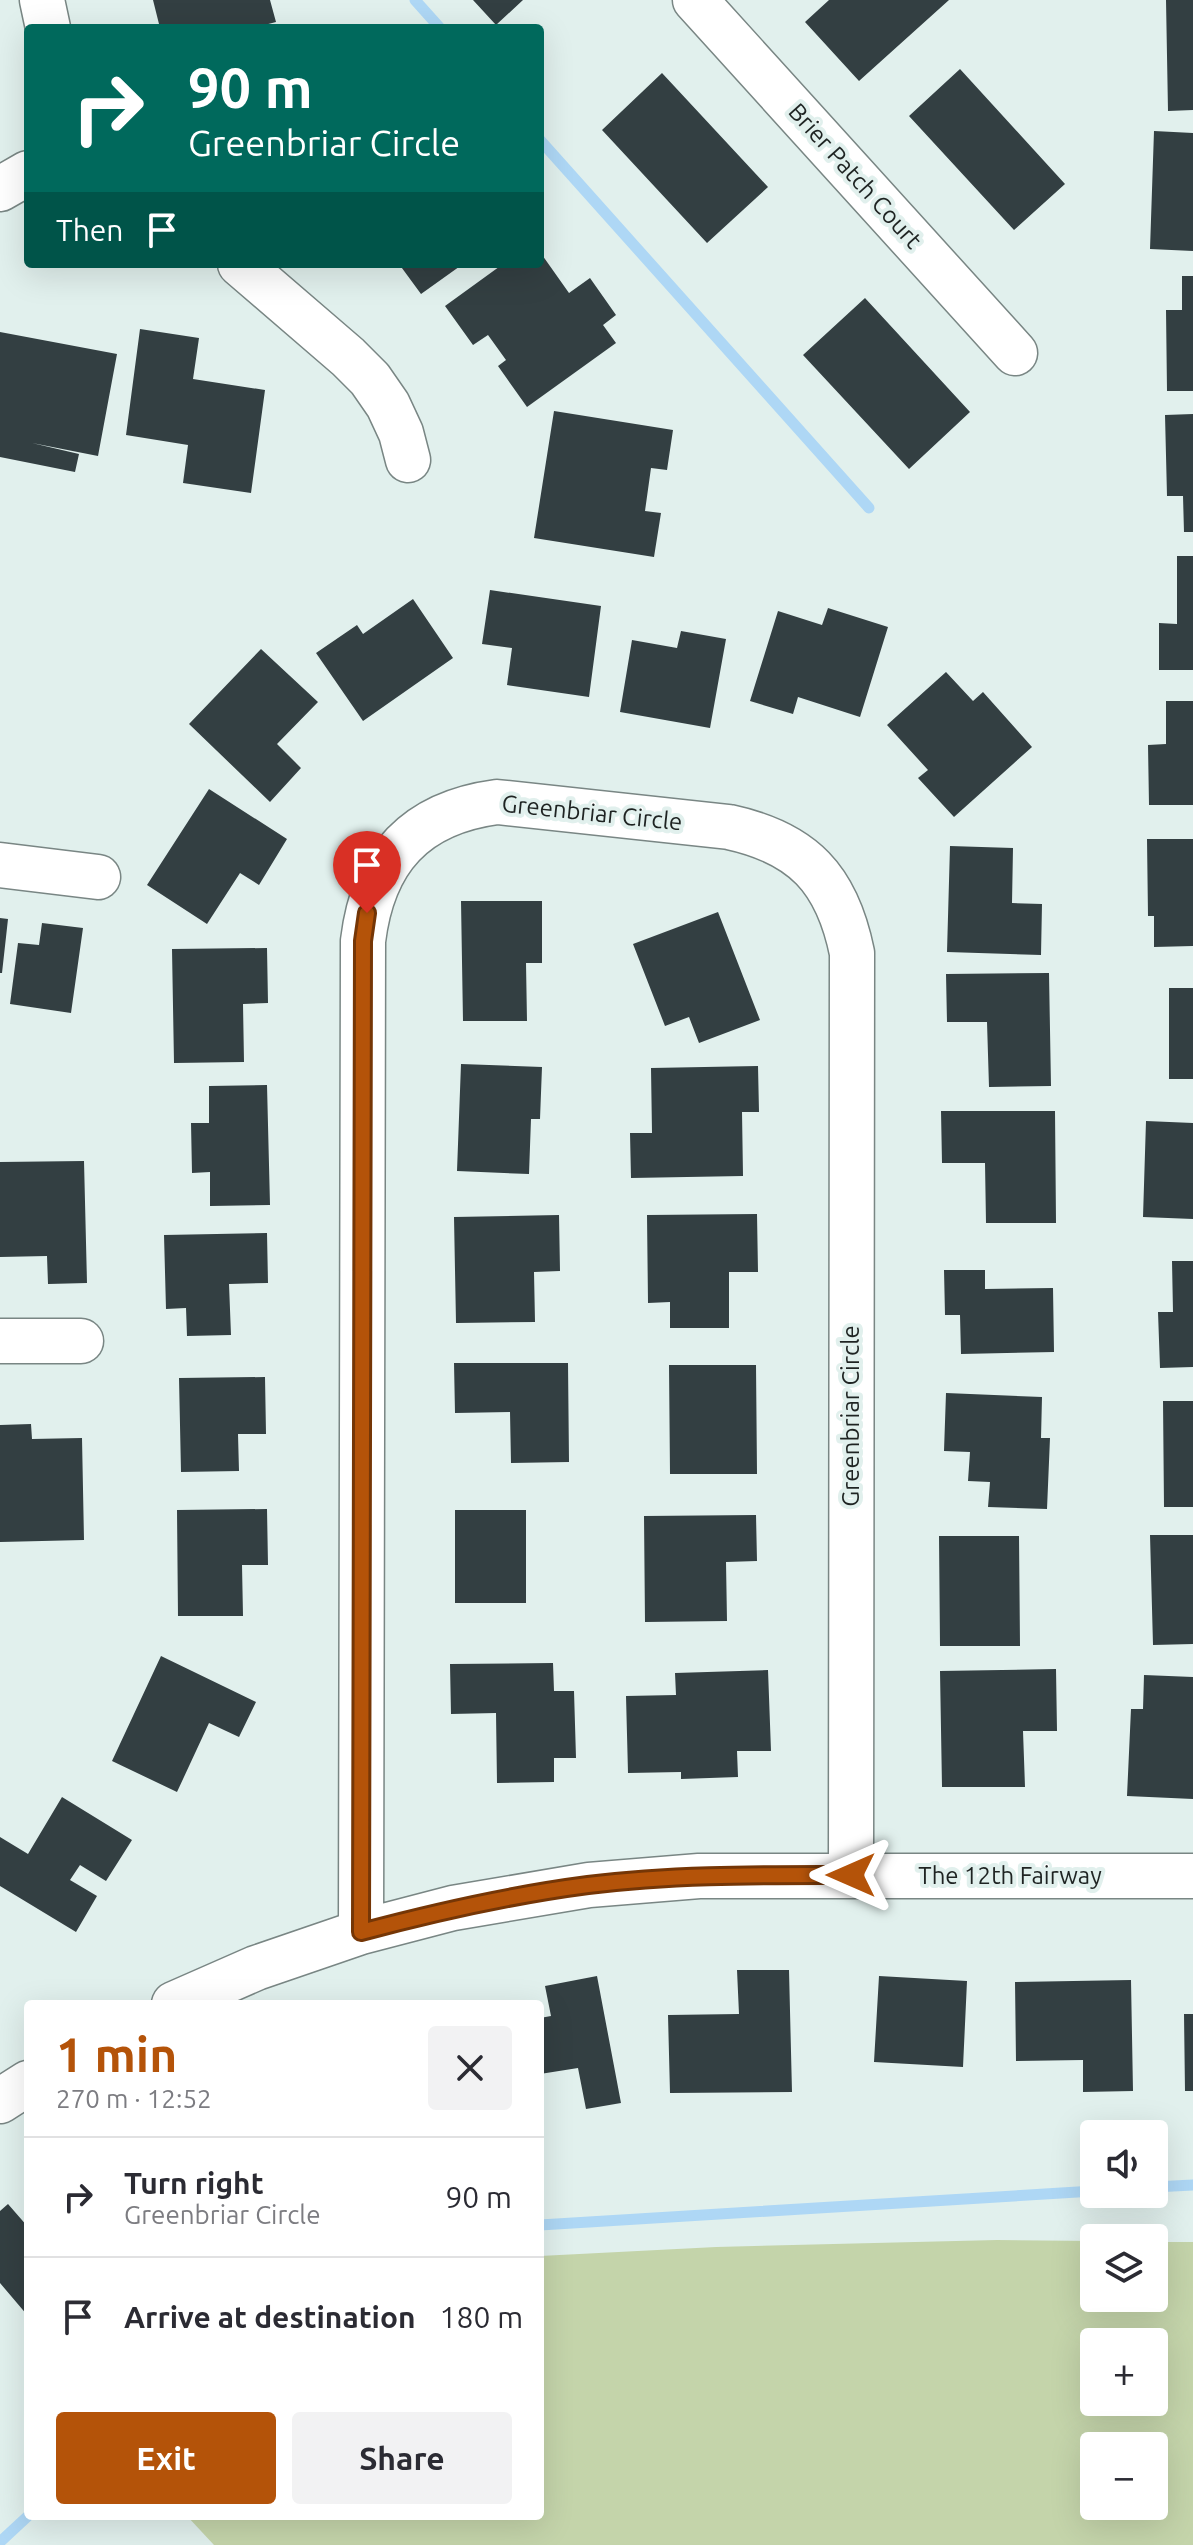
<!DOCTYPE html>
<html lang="en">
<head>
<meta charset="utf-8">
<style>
  body { margin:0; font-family:Ubuntu,sans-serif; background:#f2f2f3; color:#2b2b33; height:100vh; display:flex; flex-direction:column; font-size:30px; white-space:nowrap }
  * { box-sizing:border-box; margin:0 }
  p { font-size:26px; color:#7c7c81 }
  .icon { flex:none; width:44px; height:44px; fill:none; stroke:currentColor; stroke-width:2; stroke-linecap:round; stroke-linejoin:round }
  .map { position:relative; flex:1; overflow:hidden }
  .side { position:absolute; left:24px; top:2000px; width:520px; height:520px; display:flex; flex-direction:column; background:#fff; border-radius:8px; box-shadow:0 8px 32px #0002 }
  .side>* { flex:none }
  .banner { position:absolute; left:24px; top:24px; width:520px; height:244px; border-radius:8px; box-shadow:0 8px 32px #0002; background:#00695c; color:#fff; overflow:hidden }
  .fabs { position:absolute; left:1080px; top:2120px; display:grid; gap:16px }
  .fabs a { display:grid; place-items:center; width:88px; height:88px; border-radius:8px; background:#fff; box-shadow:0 8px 32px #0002; font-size:40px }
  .pin { position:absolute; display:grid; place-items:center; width:68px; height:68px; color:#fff; margin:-82px -34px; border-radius:50% 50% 50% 0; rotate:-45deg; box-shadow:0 0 8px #0007 }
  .pin .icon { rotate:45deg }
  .me { position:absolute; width:88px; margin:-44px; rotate:270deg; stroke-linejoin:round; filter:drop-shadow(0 0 6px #0008) }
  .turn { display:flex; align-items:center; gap:28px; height:168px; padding:0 32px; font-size:36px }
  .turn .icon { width:104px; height:104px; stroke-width:2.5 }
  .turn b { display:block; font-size:56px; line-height:68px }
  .then { display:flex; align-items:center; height:76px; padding:0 32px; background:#0003; gap:16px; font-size:30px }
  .round { display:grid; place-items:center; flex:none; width:84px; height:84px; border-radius:8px; background:#f2f2f3 }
  .summary { display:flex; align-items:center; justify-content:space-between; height:136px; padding:0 32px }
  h1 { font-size:48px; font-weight:700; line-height:60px; color:#b45309 }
  .cta { display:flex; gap:16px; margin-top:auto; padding:16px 32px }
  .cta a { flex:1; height:92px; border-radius:8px; background:#b45309; color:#fff; font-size:32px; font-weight:700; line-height:92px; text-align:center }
  .cta a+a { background:#f2f2f3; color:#2b2b33 }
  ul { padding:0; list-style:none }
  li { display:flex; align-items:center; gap:24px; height:120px; padding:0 32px; border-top:2px solid #e1e1e2 }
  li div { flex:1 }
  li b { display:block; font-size:30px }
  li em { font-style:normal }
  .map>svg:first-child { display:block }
</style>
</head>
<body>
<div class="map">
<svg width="1193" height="2545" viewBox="0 0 1193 2545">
  <rect width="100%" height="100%" fill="#e1f0ed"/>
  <path fill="#c4d4aa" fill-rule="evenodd" d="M997,2240l97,1v57h60v-56h39v303h-979l-27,-29h353v-260l176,-9zM1094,2342h60v60h-60zM1094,2446h60v60h-60z"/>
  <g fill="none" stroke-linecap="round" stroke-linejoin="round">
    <path stroke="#aed7f5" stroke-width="11" d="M415,0l25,28
      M540,140l329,368
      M1154,2187l39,-2
      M540,2225l554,-34
      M0,2542l28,-26"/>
  </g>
  <path fill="#333f42" d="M153,0h117l6,22 -23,6h-93z
    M473,0h50l-27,25z
    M829,0h120l-90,81 -54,-59z
    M1166,0h27v110l-25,1z
    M960,69l105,115 -51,46 -105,-114z
    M662,73l106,114 -61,56 -105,-113z
    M1154,131l39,2v118l-43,-2z
    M540,252l29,41 21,-15 26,37 -13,10 13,18 -89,64 -29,-41 8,-6 -18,-25 -15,10 -28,-39 58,-42h37z
    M399,264h64l-42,30z
    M1182,276h11v115h-26l-1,-81h16z
    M865,298l105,114 -61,57 -106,-114z
    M140,329l59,9 -6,41 72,11 -14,103 -68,-10 5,-38 -62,-10z
    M0,332l117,22 -19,102 -66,-13 47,11 -4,18 -75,-15z
    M554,411l119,19 -6,40 -16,-2 -6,43 16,2 -7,44 -120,-19z
    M1193,414v118h-9l-1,-36h-16l-2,-81z
    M1177,556h16v114h-34v-47l18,1z
    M490,590l111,16 -12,91 -82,-12 5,-37 -30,-4z
    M413,599l40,59 -90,63 -47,-68 41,-28 6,9z
    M828,608l60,19 -28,90 -62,-20 -5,17 -43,-13 28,-90 44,14z
    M681,631l45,8 -16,89 -90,-16 12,-72 45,8z
    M261,649l57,53 -41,42 24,24 -31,34 -81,-78z
    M946,672l27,29 10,-9 49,55 -78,70 -36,-39 10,-8 -41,-45z
    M1166,701h27v104h-44l-1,-60 18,-1z
    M209,789l78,50 -28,46 -19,-12 -33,51 -60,-39z
    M1147,839h46v107l-39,1v-31h-6z
    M950,846l63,2 -1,55 30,1 -1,51 -94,-3z
    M461,901h81v62h-16l1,58h-64z
    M718,912l42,108 -61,23 -10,-26 -24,9 -32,-82z
    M0,918l8,1 -6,54h-2z
    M42,923l41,5 -12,85 -61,-9 8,-61 21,2z
    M267,948l1,55 -25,1 1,58 -70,1 -2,-114z
    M1049,973l2,113 -62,1 -2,-65h-40l-1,-48z
    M1169,988h24v91h-24z
    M461,1064l81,3 -2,52h-9l-2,55 -72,-3z
    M758,1066l1,46h-17l1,64 -112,2 -1,-45h22l-1,-65z
    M267,1085l3,120 -60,1v-34l-18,1 -1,-50h18v-37z
    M941,1111h114l1,112h-70l-1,-60h-43z
    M1146,1121l47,2v96l-50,-2z
    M84,1161l3,122 -39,1 -1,-28 -47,1v-95z
    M757,1214l1,58h-29v56h-59v-26l-22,1 -1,-88z
    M559,1215l1,56 -26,1 1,50 -79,1 -2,-106z
    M267,1233l1,50 -39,1 2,51 -44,1 -1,-28 -20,1 -2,-74z
    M1172,1261h21v106l-33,1 -2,-56h15z
    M944,1270h41v19l68,-1 1,64 -93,2 -1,-39h-15z
    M454,1363h114l1,99 -58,1 -1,-51 -55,1z
    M669,1365h87l1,109h-87z
    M265,1377l1,57h-28l1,37 -58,1 -2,-94z
    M946,1393l96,4 -1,41h9l-3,71 -59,-2 2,-25 -22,-1 2,-29 -26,-1z
    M1163,1401h30v106h-29z
    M31,1424l1,15 50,-1 2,102 -84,2v-117z
    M267,1509l1,56h-26l1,51h-65l-1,-106z
    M455,1510h71v93h-71z
    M756,1515l1,46 -31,1 1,59 -82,1 -1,-106z
    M1150,1535h43v109l-40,1z
    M939,1536h80l1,110h-80z
    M161,1656l95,46 -17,35 -30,-14 -32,69 -65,-31z
    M553,1663l1,28h20l2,67h-22v24l-57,1 -1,-70 -45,1 -1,-50z
    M1056,1669l1,62h-34l2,56h-83l-2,-116z
    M768,1670l3,81h-34l1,26 -57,2v-7l-53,1 -2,-77 50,-1 -1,-22z
    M1144,1675l49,2v122l-66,-3 4,-87h12z
    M62,1797l70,43 -26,41 -26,-16 -10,15 27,16 -21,36 -76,-46v-49l28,17z
    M737,1970h52l3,122 -122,1 -2,-78 71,-1z
    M597,1976l24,127 -35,6 -8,-41 -38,6v-56l11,-2 -6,-30z
    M879,1976l88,5 -4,86 -89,-5z
    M1131,1980l2,111 -50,1v-32l-67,1 -1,-79z
    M1184,2014h9v77h-8z
    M8,2204l20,23v89l-28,-33v-72z"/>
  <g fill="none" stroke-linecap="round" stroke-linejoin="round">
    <defs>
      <path id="street" d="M42,0l6,28
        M695,0l320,353
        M0,189l28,-16
        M240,264l108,93 22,22 18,26 13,28 7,27
        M0,865l98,12
        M0,1341h81
        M361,1932l2,-991c10,-82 52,-128 134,-139l232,25c74,16 108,52 123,126l-1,922
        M174,2004l82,-36 105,-36 92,-24 136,-23 110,-9h494
        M0,2101l28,-18"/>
    </defs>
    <use href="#street" stroke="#798684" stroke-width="47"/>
    <use href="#street" stroke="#fff" stroke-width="44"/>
  </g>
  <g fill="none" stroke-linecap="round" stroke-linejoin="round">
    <defs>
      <path id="route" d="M367,913l-4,28 -2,991c75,-20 150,-37 227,-47 87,-11 175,-10 263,-10"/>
    </defs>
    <use href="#route" stroke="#753606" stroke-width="20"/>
    <use href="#route" stroke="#b45309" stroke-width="14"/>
  </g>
  <g text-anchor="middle" stroke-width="8" stroke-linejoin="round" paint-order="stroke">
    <g font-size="24" fill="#1e2322" stroke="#e1f0ed">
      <text transform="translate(855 176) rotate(48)" y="8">Brier Patch Court</text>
      <text transform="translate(592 813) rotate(6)" y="8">Greenbriar Circle</text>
      <text transform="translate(851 1416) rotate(-90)" y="8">Greenbriar Circle</text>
      <text x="1010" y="1884">The 12th Fairway</text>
    </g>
  </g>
</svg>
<div class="fabs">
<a><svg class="icon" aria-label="sound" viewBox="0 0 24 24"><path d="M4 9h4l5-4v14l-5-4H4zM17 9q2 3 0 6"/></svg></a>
<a><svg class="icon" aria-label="layers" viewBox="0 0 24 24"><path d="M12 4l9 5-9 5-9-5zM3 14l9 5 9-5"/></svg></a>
<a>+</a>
<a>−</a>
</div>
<div class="pin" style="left:367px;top:913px;background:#d93025"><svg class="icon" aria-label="arrive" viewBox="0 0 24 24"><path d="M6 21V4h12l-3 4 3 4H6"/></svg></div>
<svg class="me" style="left:851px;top:1875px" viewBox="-20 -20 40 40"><path d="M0-17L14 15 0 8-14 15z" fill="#b45309" stroke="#fff" stroke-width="4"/></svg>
<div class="banner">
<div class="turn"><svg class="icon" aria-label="right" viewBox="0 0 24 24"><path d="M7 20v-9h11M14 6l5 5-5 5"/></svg><div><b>90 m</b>Greenbriar Circle</div></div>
<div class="then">Then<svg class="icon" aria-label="arrive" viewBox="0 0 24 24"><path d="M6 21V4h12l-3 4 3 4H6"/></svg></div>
</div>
<section class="side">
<div class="summary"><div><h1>1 min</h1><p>270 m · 12:52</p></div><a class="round"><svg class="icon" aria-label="close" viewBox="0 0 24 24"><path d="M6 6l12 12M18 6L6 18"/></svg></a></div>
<ul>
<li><svg class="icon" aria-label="right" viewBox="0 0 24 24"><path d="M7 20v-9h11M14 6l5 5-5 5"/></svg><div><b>Turn right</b><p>Greenbriar Circle</p></div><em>90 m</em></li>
<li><svg class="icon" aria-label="arrive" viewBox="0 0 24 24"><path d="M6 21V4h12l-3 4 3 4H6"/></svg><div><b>Arrive at destination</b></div><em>180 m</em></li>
</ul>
<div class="cta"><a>Exit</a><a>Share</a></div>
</section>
</div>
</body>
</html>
